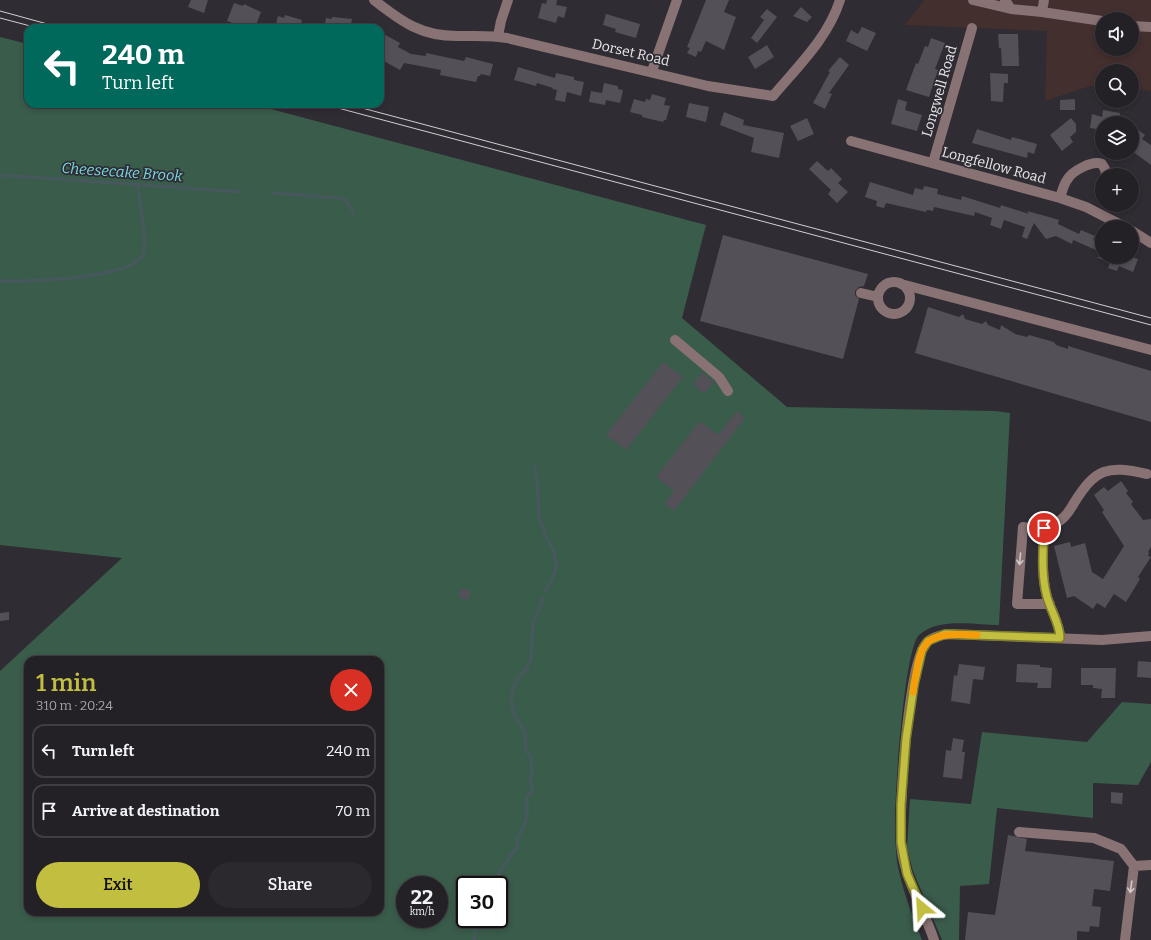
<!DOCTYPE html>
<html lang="en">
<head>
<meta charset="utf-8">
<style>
  body { margin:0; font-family:Bitter,serif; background:#2b292e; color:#f1f3f6; height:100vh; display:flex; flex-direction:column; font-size:15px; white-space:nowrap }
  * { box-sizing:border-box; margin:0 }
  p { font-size:13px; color:#a3a3a7 }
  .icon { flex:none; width:22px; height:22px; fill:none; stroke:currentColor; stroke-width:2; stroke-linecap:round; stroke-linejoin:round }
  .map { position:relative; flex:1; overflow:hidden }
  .panel { position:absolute; left:24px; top:656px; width:360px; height:260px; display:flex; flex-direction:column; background:#232126; border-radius:12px; box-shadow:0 2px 6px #0003,0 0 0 1px #403e43 }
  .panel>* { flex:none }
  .guide { position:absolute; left:24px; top:24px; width:360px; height:84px; border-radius:12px; box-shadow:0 2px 6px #0003,0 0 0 1px #403e43; background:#00695c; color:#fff; overflow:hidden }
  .buttons { position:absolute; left:1095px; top:12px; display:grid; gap:8px }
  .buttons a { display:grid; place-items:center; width:44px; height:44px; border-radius:50%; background:#232126; box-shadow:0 2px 6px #0003,0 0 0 1px #403e43; font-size:20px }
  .speed { position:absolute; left:396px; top:876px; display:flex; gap:8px; font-size:20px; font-weight:700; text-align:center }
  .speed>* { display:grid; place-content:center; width:52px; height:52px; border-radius:50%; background:#232126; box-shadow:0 2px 6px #0003,0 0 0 1px #403e43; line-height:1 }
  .speed small { font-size:10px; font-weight:400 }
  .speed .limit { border:2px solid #111; border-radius:6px; background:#fff; color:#111 }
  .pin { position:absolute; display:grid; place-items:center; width:34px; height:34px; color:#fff; margin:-17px; border:2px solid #fff; border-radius:50%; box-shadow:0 1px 4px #0007 }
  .me { position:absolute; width:44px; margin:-22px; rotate:333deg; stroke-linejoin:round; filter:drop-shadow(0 0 3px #0008) }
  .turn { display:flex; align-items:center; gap:14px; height:84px; padding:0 12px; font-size:18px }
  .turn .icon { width:52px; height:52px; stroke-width:2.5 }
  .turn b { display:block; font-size:28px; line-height:34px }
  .round { display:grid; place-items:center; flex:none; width:42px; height:42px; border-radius:21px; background:#2b292e }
  .headline { display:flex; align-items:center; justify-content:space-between; height:68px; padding:0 12px }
  h1 { font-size:24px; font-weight:600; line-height:30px; color:#c1be40 }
  .cta { display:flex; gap:8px; margin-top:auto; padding:8px 12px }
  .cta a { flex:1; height:46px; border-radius:24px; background:#c1be40; color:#111; font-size:16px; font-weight:600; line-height:46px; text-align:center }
  .cta a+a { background:#2b292e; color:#f1f3f6 }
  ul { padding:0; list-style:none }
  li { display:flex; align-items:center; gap:12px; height:54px; margin:0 8px 6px; padding:0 4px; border:2px solid #403e43; border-radius:12px }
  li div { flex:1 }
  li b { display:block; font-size:15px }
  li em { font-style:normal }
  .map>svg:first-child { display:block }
</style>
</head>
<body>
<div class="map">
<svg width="1151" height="940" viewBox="0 0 1151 940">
  <rect width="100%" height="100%" fill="#2f2c33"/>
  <path fill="#432f2d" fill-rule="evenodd" d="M924,0h227v91l-19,-3v-17h-30v15h-12l-45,15 2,-70 -142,-6zM1102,19h30v30h-30z"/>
  <path fill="#3a5c4b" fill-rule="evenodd" d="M0,37l28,7v60h224l454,121 -24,93 105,89 208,4 15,2 -11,212c-24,0 -60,-8 -80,10 -15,14 -25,167 -24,194 0,11 1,22 2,33 5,27 15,53 25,78h-922v-269l122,-113 -122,-13zM28,660h352v252h-352zM405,885h34v34h-34zM465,885h34v34h-34z
    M1122,702l29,2v58l-13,23 -45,-2v35l-96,-10 -8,76 -29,2 -1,54h-17l-29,-69 -6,-23 3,-49 61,5 11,-72 105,10z"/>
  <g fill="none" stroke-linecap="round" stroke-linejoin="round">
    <path stroke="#46585c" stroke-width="3.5" d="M0,175l242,17
      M272,193l68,5 6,2 8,13
      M0,281c25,1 133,-2 143,-27 5,-11 -4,-55 -5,-69
      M534,466l3,14 2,37 8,22 7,13 3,13 -6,17 -6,9
      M492,885l18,-29 7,-8v-9l6,-10 4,-13v-19l5,-6 -2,-14 2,-6 -1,-12 -5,-9 -1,-18 -10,-16 -4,-15 1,-9 6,-15 9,-9 4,-9 2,-35 10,-26
      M474,940c0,-5 3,-14 4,-21"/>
  </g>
  <path fill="#535058" d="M191,0h17l-4,13 -16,-6z
    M547,0h10l-1,5 11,2 -3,11 -6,-2 -2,7 -18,-5 4,-15 4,1z
    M706,0h23l-5,12 12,5 -12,33 -18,-9 -5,11 -3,-1 -2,6 -9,-4 3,-5 -3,-1z
    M234,3l9,3 1,-2 17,8 -6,16h-8l-20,-7z
    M801,7l11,10 -5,5 -14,-6z
    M767,9l10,8 -20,26 -6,-5 13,-18 -4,-3z
    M606,14l34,10 -4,14 -21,-6 1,-3 -13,-4z
    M285,15l17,5 -2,8h-25l3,-12 6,2z
    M332,17l20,2 -2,9h-26l2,-10 6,1z
    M862,27l14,6 -9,18 -21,-10 5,-11 7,4z
    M380,32l20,11 -2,4 13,7 15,2v-3l38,8 2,-4 27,7 -3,12 -9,-2 -1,2h-2l-2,6 -36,-7 1,-5 -37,-7 -4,7 -16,-9 1,-2 -5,-3z
    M998,34h20l1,32h-17l-1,-18h-2z
    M931,38l14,5 -10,26 3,1 -9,27 -23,-7 10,-27 2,1 7,-18 3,1z
    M767,45l7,12 -19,12 -7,-12z
    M840,57l9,8 -20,28 3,1 -7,15 -12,-6 17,-31 -2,-1z
    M518,67l37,11 1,-5 18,4v3l10,2 -3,14 -14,-4 -2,10 -10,-2 2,-10 -5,-1 1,-1 -16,-5 -1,3 -22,-6z
    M990,73l18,1v9h-4l-1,19 -12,-1z
    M604,83l14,3v3l5,1 -3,13 -14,-3 -1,5 -16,-3 2,-11 11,2z
    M652,94l14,4 -2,7 6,1 -4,14h-2l-1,2 -21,-5v-2l-12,-3 4,-13 11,3 1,-3 4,1z
    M898,99l9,3 -2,8 17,5 -5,16 -26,-7z
    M1075,99v11h-15v-10z
    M689,103l20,4 -3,15 -20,-5z
    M1103,110l17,3 -2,10h-16v7l-12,-2 2,-14 10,3z
    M724,112l20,8 -1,5 41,8 -5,25 -28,-6 3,-14 -34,-13z
    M807,118l7,16 -16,7 -8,-15z
    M1071,118l5,6v8l-6,5 3,5 -11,9 -12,-16z
    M977,129l34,11 1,-3 25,7 -3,10 -6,-2 -1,6 -55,-15z
    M1137,129l8,6 -3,4 9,6v20l-19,-14 5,-7 -5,-4v-5z
    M817,161l11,10 3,-3 11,11 -4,4 10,9 -11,11 -9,-9 3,-4 -22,-21z
    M870,182l43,13 2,-7 8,2 1,-4 14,3 -1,5 24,6 1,-4 38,12 1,-3 28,9 -2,-3 22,6 10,3 -1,4 21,10 2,-4 14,6 -2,4 6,3 -3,7 -23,-10 -1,4 -16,-8 -10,3 -12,-16 -7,16 -5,-2 3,-10 -21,-7 -3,9 -11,-4 2,-7 -17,-6 -1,4 -40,-9 -1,4 -6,-1 -1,2 -40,-9 -2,5 -8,-2 1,-5 -12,-4z
    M723,235l145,39 -4,12 -5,1 -4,4v4l4,4 -16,60 -143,-38z
    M1096,257h36l6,2 -5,13 -14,-6 -2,5 -9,-3 2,-5z
    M928,307l31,10 4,-3 2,5 17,5 4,-3 2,4 12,5 1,-5 14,9 12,3 2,-2 25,7 2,3 12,4v-3l83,25v51l-236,-69z
    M663,362l20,15 -57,73 -20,-15z
    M702,372l12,10 -10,12 -11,-10z
    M737,411l8,7 -71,93 -10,-7 10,-13 -18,-14 44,-56 18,14z
    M1121,481l7,10 -2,2 7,9 -2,2 12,16 8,-1v28l-3,5 1,1 -1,3 3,1 -13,20 2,2 -14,23 -12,-8 -9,14 -8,-5 -4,6 -19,-13 -7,2 -13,-52 16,-4 1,5 14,-4 7,29 11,7 21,-33 -22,-34 2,-2 -10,-15 10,-8 4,4z
    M461,588l10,3 -3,9 -10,-3z
    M9,612v8l-9,1v-8z
    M1138,661l13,1v16l-14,-1z
    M959,664l26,3 -2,13 -10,-1 -3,25 -19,-3 3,-26 3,1z
    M1017,664l23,1v2l12,1 -1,20h-14l1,-5 -22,-1z
    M1081,668h35l-1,30h-14l1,-9 -9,-1v-3h-12z
    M953,738l11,2 -2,12h3l-3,27 -19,-2 3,-27 5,1z
    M1111,792l12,1 -1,11 -11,-1z
    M1008,835l19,4 -2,12 89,10 -4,30 -16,-2 -2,17 9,1 -2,20 -9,-1 -1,6 -12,-1v9h-112l3,-28 27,3z"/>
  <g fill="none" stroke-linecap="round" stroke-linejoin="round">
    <path stroke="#887273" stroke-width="10" d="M374,0c28,22 48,37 86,36 16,0 31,-1 47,2l201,48 65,10c25,-30 55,-58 67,-96
      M973,0l38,9
      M1005,0l6,9 31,3
      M1044,0l-2,12 60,9
      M1132,26l19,1
      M498,36l3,-15 7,-21
      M652,71l25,-71
      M851,141l209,57 26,9 39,20
      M933,163l39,-135
      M1060,198c2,-6 3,-12 7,-18 5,-9 25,-20 35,-16l3,5 1,6
      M1132,231l19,12
      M878 298a16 16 0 1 1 32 0a16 16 0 1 1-32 0Z
      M901,284l250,66
      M861,293l17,4
      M675,340l44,37 9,14
      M1044,528c-1,23 -3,47 3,69 4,14 13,27 13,41
      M1050,604h-33l6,-77c9,1 19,3 28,-1 11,-5 17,-12 23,-23 22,-35 33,-38 73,-29
      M1019,832l75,6 27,11 13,17
      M934,940c-10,-30 -27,-57 -32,-88 -5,-32 6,-183 23,-207 5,-8 15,-10 24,-11l153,6 49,-4
      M1125,940l9,-74 17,-1"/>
    <path stroke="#d1cfd4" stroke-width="1" d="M0,11l62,17
      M0,18l38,10
      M323,104l828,221
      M347,104l804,214"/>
  </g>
  <defs><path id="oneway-shaft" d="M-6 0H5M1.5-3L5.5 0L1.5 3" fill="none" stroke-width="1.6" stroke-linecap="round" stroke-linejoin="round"/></defs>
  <g stroke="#d0c9cd">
    <use href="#oneway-shaft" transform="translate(1020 559) rotate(95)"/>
    <use href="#oneway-shaft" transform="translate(1131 887) rotate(98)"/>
  </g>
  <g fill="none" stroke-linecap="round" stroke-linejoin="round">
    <defs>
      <path id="route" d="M922,908l-15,-34 -6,-32v-37l5,-66 8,-54 8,-35 6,-9 17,-7 115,4c0,-14 -9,-27 -13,-41 -6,-23 -4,-46 -3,-69"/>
    </defs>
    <use href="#route" stroke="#7d7c2a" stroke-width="10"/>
    <use href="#route" stroke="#c1be40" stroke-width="7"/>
    <path stroke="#f59e0b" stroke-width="7" d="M913,692c8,-53 9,-60 64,-57"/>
  </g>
  <g text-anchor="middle" stroke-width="3.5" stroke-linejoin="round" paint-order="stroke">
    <g font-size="14" fill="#e8e6eb" stroke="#2f2c33">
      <text transform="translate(631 52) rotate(13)" y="5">Dorset Road</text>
      <text transform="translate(939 91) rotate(-74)" y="5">Longwell Road</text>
      <text transform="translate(994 165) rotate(15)" y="5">Longfellow Road</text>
    </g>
    <g font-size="15" font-style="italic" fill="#78d8e2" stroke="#2f2c33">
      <text transform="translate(122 172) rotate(4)" y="5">Cheesecake Brook</text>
    </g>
  </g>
</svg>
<div class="buttons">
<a><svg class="icon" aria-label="sound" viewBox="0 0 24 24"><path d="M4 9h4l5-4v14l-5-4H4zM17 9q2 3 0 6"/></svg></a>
<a><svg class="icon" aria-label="search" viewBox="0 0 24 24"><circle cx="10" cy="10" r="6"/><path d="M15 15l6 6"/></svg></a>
<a><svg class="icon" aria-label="layers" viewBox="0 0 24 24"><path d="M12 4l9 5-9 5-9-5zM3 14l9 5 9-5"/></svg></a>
<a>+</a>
<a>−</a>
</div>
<div class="speed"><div>22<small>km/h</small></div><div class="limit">30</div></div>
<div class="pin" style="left:1044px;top:528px;background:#d93025"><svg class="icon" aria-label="arrive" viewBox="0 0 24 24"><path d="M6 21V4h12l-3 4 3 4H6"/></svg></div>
<svg class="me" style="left:922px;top:908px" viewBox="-20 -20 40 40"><path d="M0-17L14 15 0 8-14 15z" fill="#c1be40" stroke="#fff" stroke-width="4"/></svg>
<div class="guide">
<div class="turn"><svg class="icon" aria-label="left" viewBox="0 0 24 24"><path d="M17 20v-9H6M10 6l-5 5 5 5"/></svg><div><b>240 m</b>Turn left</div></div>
</div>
<section class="panel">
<div class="headline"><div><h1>1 min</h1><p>310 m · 20:24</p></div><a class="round" style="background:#d93025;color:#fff"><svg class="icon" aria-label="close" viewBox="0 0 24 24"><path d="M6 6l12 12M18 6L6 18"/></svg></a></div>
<ul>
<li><svg class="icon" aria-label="left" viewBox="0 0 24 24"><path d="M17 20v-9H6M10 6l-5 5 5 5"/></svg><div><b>Turn left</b></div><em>240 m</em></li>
<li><svg class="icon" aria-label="arrive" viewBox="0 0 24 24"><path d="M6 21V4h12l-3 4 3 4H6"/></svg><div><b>Arrive at destination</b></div><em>70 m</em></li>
</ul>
<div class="cta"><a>Exit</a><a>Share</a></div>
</section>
</div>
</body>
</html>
